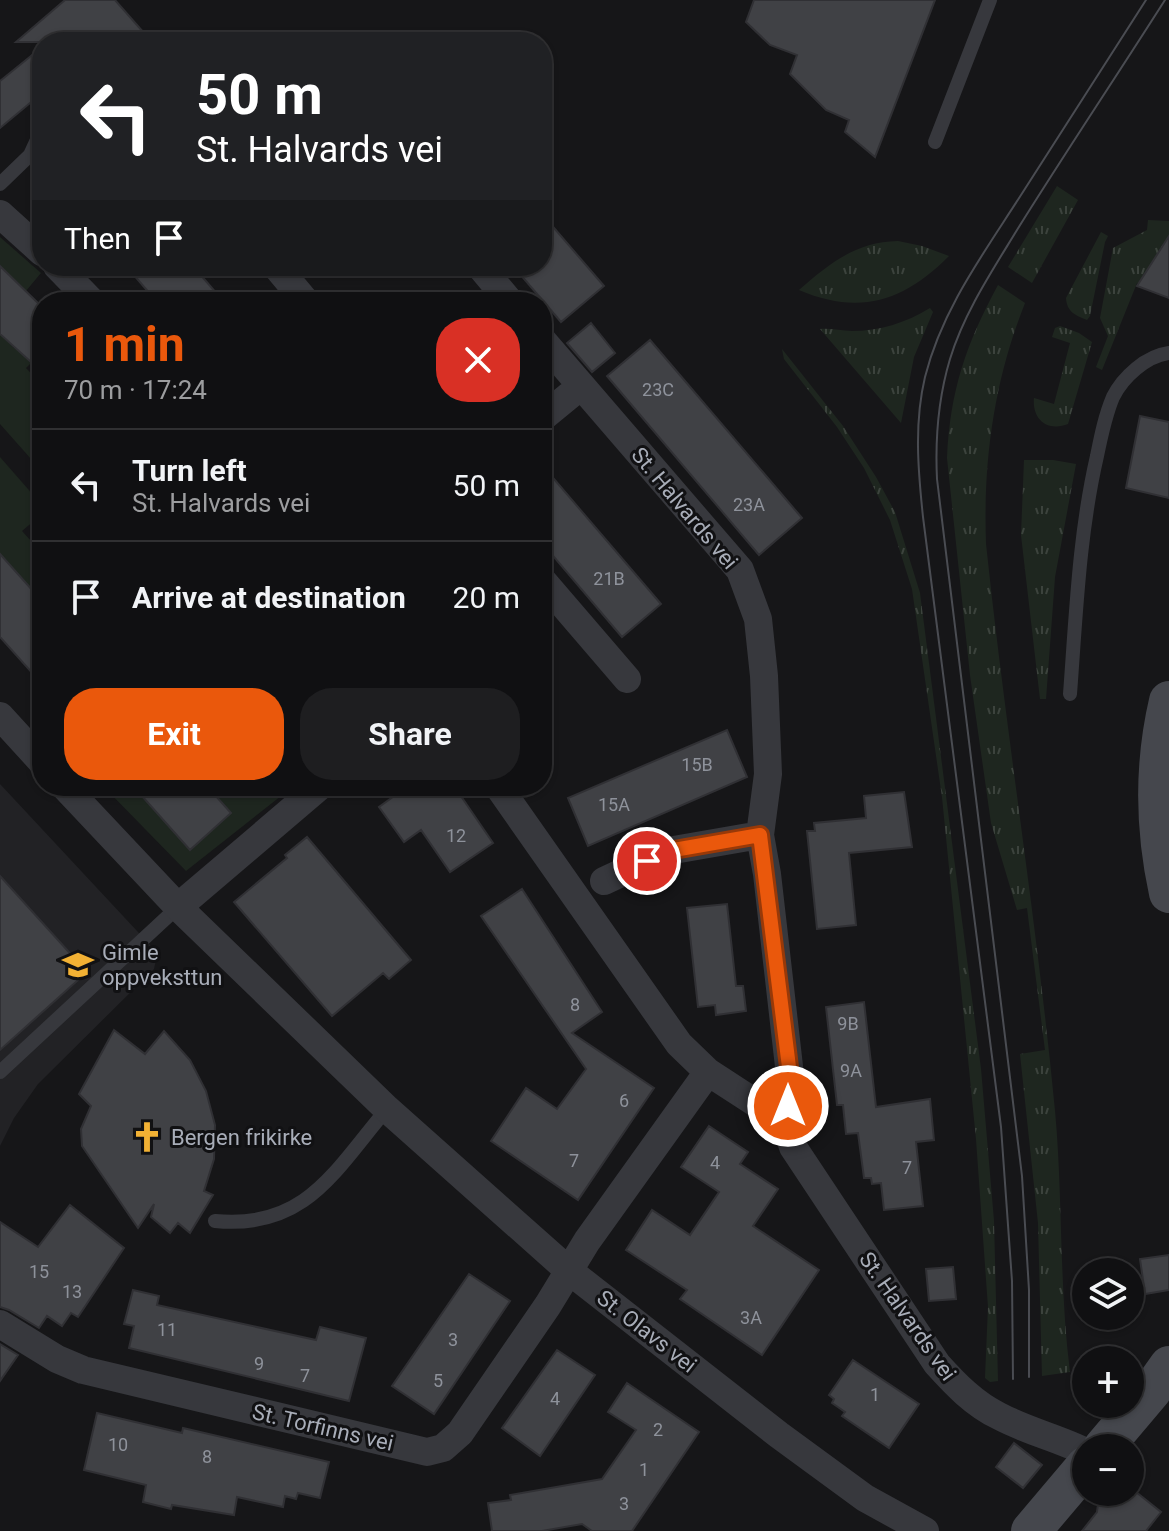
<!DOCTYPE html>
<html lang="en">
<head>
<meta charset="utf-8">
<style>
  body { margin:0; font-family:Roboto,sans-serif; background:#1e1e20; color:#f1f3f6; height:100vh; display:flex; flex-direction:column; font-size:30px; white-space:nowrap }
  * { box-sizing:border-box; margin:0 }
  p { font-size:26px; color:#9c9d9f }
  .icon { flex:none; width:44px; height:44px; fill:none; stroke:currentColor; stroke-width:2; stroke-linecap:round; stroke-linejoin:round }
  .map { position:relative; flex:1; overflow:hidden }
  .panel { position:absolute; left:32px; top:292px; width:520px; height:504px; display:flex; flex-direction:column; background:#101012; border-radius:32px; box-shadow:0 2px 6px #0004,0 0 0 2px #303032 }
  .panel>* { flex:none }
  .guide { position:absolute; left:32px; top:32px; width:520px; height:244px; border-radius:32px; box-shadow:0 2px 6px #0004,0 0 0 2px #303032; background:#202124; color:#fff; overflow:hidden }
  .controls { position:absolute; left:1072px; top:1258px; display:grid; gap:16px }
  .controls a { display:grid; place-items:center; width:72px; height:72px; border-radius:50%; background:#101012; box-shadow:0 2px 6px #0004,0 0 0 2px #303032; font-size:40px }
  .pin { position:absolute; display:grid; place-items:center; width:68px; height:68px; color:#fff; margin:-34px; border:4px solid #fff; border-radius:50%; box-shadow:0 2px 8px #0007 }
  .me { position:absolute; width:88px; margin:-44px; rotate:0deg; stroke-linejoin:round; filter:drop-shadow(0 0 6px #0008) }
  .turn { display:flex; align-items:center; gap:28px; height:168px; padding:0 32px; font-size:36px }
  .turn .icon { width:104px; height:104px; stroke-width:2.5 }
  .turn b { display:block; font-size:56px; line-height:68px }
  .then { display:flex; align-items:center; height:76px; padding:0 32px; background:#0003; gap:16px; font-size:30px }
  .round { display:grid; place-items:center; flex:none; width:84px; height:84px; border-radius:32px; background:#1e1e20 }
  .headline { display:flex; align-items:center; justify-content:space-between; height:136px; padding:0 32px }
  h1 { font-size:48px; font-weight:700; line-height:60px; color:#ea580c }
  .primary-button { display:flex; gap:16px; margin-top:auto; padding:16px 32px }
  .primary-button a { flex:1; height:92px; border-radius:32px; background:#ea580c; color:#fff; font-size:32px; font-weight:700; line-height:92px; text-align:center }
  .primary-button a+a { background:#1e1e20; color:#f1f3f6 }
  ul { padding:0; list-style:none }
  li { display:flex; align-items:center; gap:24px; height:112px; padding:0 32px; border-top:2px solid #303032 }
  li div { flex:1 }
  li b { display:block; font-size:30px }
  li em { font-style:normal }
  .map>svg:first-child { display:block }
</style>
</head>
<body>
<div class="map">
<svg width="1169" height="1531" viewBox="0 0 1169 1531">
  <defs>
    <pattern id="grass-tufts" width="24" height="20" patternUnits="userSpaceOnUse" patternTransform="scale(2)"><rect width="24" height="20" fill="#1e261f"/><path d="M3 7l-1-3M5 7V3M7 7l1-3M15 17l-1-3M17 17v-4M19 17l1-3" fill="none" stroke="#3c433d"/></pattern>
  </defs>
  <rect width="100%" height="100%" fill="#161618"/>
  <path fill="#222225" d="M0,784l151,162 5,14 -2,9 -116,115 -24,34 -14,28z"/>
  <path fill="url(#grass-tufts)" d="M1057,186l21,14 -46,83 -24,-16z
    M1148,220l21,1v15l-29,47h-3l-35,87 -6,-3 12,-31 -8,-18 13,-70 34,-18z
    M1101,232l7,4 -3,6 -15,74 -3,4c-12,-5 -20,-8 -21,-22z
    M898,241l24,5 27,10c-45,45 -89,60 -150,34 31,-27 57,-48 99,-49z
    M998,285l27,18c-31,78 -42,157 -39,241 20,190 51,378 69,567 8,87 4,175 15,261l-28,4 -4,-153 -18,-169 25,-4 -18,-142 -10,2 -26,-87 -21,-148 -23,-217c3,-67 19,-114 51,-173z
    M930,308l3,4 -19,45 -13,66 -81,-94c10,-1 21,2 32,2 27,0 54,-8 78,-23z
    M1060,326l19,7 13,9 -24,82c-21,8 -36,-5 -34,-26l20,6 16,-61 -18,-6 3,-9z
    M782,349l61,77 33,51 19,35 25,81 61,476 13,152 4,160 -8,1 -5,-4 3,-71 -12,-168 -34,-342 -30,-208 -22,-69 -26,-52 -27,-41 -53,-68z
    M1024,460h29l23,4 -21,113 -9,122h-6l-19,-164z"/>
  <path fill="#1e261f" d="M0,237l41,36 -15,18 -26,-25z
    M0,334l14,14 26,6 -14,14 16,17v81l-3,2 -39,-44z
    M0,457l42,48v9l-20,17 20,22v48l-42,-47z
    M103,786h30l98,27 -24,-27h73l1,10 -95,75z"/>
  <path fill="#404145" stroke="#303034" stroke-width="2" d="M65,0h50l37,42h-136z
    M754,0h181l-60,157 -30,-25 4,-12 -23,-10 -36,-36 7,-19 -27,-10 -24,-23z
    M42,47v46l-42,35v-47z
    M542,214l62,72 -43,36 -48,-56h29z
    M1169,236v62l-32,-12z
    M0,266l42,41v65l-42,-38z
    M126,266h67l31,36h-67z
    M591,323l24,30 -23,19 -25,-29z
    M650,340l152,178 -43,37 -152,-179z
    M1140,416l29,6v76l-43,-10z
    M542,465l119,139 -39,33 -80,-94z
    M0,554l42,47v83l-42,-47z
    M727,730l20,47 -159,69 -20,-48z
    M133,786h74l24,27 -41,37z
    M408,786h46l39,57 -43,29 -29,-42 -17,12 -25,-35z
    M904,792l8,55 -63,6 7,72 -39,4 -10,-98h8l-1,-8 52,-5 -2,-22z
    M307,837l104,123 -22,19 -6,-6 -51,43 -98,-114 53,-44 -2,-3z
    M0,876l87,96 -87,78z
    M522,889l80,123 -30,21 82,55 -76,112 -87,-59 35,-53 31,21 29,-40 -105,-153z
    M727,904l9,82h7l3,25 -30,4 -1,-10 -17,2 -11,-99z
    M864,1002l12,105 54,-8 4,41 -18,2 7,64 -39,4 -3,-27 -9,1 -1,-6h-7l-6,-45 -12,1 -3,-29h-6l-11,-98z
    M114,1030l31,24 19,-23 26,29 16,31 9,34 -1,34 -10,32 9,4 -23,38 -12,-10 -8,10 -19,-16 3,-13 -16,24 -56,-82 -1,-17 10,-23 -12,-12z
    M709,1126l39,26 -8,12 38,25 -25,37 66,44 -57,85 -82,-56 7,-9 -61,-40 26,-40 38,25 29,-43 -38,-25z
    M70,1205l54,43 -46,69 -7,-4 -9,13 -15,-10 -8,12 -30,-18 -9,-3v-85l38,25z
    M1169,1255v35l-24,4 -5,-35z
    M953,1267l3,32 -27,2 -3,-32z
    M469,1274l41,27 -76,113 -42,-28z
    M133,1290l26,6 -2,9 159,35 4,-13 46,11 -17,63 -220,-53 5,-22 -10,-2z
    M0,1344l18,11 -18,26z
    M557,1350l38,25 -55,81 -38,-28z
    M853,1360l66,44 -30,44 -47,-32 3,-4 -13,-9 2,-4 -5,-4z
    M627,1383l72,49 -67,99h-40l-10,-7 -40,7h-50l-4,-28 23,-3 -1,-5 92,-16 34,-49 -28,-18z
    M97,1413l85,20 1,-5 146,34 -9,36 -22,-5 -2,6 -11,-3 -2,11 -46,-10 -3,18 -62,-10 -1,4 -28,-7 3,-17 -62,-15z
    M1014,1443l28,22 -19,23 -27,-21z
    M1112,1492h24l25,20 -15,19h-64l15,-19 1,-8 8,-3z"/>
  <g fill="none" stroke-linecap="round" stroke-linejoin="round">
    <path stroke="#37383d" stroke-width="14" d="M935,142l55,-142
      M0,184l30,-29 12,-26
      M1070,694c6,-79 9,-160 27,-238 4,-20 8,-40 16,-59 10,-20 33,-41 56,-44
      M0,1072l178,-165
      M215,1221c91,9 120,-51 172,-112"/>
    <path stroke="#37383d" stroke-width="28" d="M0,214l42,38
      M57,266l35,36
      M276,266l30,36
      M480,266l30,36
      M542,340l198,230 18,49 6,57 4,98 -8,61 7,39 23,201 -5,47
      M542,418l39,-32
      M542,580l85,99
      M0,716l42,46
      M64,786l114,121 209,202 181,161 211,165 86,63 60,33
      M498,786l181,258 29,28 77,50 8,25 144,217c18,20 37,40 62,52 28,15 59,22 87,36
      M604,881l64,-30 92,-16
      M178,907l142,-121
      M0,1324l57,35 26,11 344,82 16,-4 17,-15 88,-128 39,-64 121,-169"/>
    <path stroke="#45474d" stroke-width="40" d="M1169,701c-15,64 -14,128 0,192
      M1103,1448l49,-58 17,-24
      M1031,1531l55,-65"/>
    <path stroke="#4a4c52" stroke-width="2" d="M1029,1377v-87l-7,-114 -85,-697c-2,-41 1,-80 13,-120 14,-46 42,-88 67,-129 48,-77 99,-153 148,-230
      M1013,1379l-1,-98 -11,-154 -78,-610c-5,-47 -9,-94 2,-140 17,-68 59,-124 96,-182 42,-65 83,-130 125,-195"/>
  </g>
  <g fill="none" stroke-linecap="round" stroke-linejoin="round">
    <defs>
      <path id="route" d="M647,861l21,-10 92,-16 30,240 -2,31"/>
    </defs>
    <use href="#route" stroke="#983908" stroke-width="20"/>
    <use href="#route" stroke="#ea580c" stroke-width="14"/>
  </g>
  <defs>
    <symbol id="school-bare" viewBox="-9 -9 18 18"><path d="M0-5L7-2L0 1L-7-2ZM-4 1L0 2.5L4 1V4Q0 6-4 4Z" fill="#f2b134" stroke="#111113" stroke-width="2.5" paint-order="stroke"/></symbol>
    <symbol id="church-bare" viewBox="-9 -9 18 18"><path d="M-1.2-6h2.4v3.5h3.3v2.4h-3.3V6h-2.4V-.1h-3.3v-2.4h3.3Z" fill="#f2b134" stroke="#111113" stroke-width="2.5" paint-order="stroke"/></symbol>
  </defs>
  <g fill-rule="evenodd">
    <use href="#school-bare" x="56" y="943" width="44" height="44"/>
    <use href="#church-bare" x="125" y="1115" width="44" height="44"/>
  </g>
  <g text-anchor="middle" stroke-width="6" stroke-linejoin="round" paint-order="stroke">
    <g font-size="18" fill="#8e929b">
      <text x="658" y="396">23C</text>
      <text x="749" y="511">23A</text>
      <text x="609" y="585">21B</text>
      <text x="697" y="771">15B</text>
      <text x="614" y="811">15A</text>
      <text x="456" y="842">12</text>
      <text x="575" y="1011">8</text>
      <text x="848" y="1030">9B</text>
      <text x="851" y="1077">9A</text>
      <text x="624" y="1107">6</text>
      <text x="574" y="1167">7</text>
      <text x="715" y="1169">4</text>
      <text x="907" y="1174">7</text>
      <text x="39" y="1278">15</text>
      <text x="72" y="1298">13</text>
      <text x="751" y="1324">3A</text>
      <text x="167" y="1336">11</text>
      <text x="453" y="1346">3</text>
      <text x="259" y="1370">9</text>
      <text x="305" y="1382">7</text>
      <text x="438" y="1387">5</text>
      <text x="875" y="1401">1</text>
      <text x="555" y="1405">4</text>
      <text x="658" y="1436">2</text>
      <text x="118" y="1451">10</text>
      <text x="207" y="1463">8</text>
      <text x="644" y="1476">1</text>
      <text x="624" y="1510">3</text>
    </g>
    <g font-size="22" fill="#a8adb8" stroke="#111113">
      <text transform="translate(685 508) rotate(50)" y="8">St. Halvards vei</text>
      <text transform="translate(908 1316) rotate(55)" y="8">St. Halvards vei</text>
      <text transform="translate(647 1331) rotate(38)" y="8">St. Olavs vei</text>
      <text transform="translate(323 1427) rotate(13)" y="8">St. Torfinns vei</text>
    </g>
    <g font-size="22" fill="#a8adb8" stroke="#111113" text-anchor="start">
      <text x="102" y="960">Gimle<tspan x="102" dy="25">oppveksttun</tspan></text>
      <text x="171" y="1145">Bergen frikirke</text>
    </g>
  </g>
</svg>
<div class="controls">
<a><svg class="icon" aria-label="layers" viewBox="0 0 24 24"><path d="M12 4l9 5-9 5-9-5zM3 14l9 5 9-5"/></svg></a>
<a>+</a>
<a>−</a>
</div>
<div class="pin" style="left:647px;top:861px;background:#d93025"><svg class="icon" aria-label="arrive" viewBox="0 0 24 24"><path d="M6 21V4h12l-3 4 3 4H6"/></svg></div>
<svg class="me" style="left:788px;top:1106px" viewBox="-20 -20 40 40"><circle r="17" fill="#ea580c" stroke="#fff" stroke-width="3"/><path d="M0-11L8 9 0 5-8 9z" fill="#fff"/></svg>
<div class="guide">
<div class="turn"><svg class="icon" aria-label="left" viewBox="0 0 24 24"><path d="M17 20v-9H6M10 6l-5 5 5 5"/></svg><div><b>50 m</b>St. Halvards vei</div></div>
<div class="then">Then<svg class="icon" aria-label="arrive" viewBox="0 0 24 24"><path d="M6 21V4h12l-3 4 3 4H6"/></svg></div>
</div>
<section class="panel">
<div class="headline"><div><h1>1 min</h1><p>70 m · 17:24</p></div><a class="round" style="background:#d93025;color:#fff"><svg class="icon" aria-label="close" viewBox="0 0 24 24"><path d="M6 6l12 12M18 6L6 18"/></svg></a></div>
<ul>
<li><svg class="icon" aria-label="left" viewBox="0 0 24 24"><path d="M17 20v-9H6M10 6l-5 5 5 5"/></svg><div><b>Turn left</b><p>St. Halvards vei</p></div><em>50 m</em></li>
<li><svg class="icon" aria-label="arrive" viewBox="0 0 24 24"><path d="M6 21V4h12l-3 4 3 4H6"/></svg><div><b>Arrive at destination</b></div><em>20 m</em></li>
</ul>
<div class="primary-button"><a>Exit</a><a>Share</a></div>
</section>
</div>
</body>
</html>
